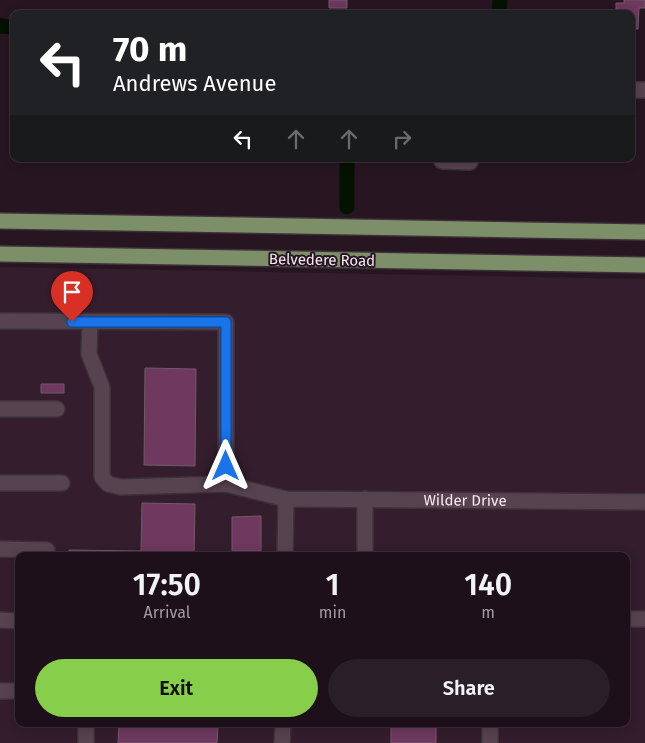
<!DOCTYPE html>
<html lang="en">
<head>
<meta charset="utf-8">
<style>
  body { margin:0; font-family:"Fira Sans",sans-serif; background:#2a1e27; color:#f1f3f6; height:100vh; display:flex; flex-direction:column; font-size:19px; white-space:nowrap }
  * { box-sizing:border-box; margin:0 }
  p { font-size:16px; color:#a09da2 }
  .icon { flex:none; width:28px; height:28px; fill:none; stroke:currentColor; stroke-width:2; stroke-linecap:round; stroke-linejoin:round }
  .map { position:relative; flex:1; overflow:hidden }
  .sheet { position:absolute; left:15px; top:552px; width:615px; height:175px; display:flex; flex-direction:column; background:#1d101a; border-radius:10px; box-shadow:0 2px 12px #0003,0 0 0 1px #3b3039 }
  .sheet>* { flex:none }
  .hud { position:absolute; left:10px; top:10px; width:625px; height:152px; border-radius:10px; box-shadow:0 2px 12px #0003,0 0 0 1px #3b3039; background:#202124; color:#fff; overflow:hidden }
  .pin { position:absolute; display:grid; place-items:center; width:42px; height:42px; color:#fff; margin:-51px -21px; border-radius:50% 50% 50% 0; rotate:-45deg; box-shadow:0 0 5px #0007 }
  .pin .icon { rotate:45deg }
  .me { position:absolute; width:55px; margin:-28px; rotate:0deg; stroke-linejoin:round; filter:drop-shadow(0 0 4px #0008) }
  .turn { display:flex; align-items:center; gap:18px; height:105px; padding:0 20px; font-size:22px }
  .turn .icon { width:65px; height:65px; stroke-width:2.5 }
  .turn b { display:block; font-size:35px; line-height:42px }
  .lanes { display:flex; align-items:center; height:48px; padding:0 20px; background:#0003; justify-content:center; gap:25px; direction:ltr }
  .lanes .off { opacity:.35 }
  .eta { display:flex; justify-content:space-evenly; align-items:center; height:85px; text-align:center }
  .eta b { font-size:30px; font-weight:600; line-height:35px }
  .cta { display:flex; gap:10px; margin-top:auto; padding:10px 20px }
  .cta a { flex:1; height:58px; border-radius:30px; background:#87cf4a; color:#111; font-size:20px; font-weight:600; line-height:58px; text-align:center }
  .cta a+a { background:#2a1e27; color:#f1f3f6 }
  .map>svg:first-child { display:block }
</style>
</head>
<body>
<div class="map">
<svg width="645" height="743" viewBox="0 0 645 743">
  <rect width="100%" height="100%" fill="#271622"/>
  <path fill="#341d2d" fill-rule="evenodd" d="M0,267l645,12v464h-645zM19,556h607v168h-607z"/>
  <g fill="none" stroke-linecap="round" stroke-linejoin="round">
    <path stroke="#041200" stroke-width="15" d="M499,14l1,-14
      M0,26l14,1
      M347,207v-48"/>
  </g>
  <path fill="#6e385f" stroke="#705b69" d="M329,0h18v8h-18z
    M624,0h21v8h-6l-1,21h-7v-15h-15v-11h8z
    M145,368l51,1 -1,97 -51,-1z
    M41,384h23v9h-23z
    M142,503l53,1 -1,52h-125v-6l72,1z
    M261,516v35h-29v-34z
    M119,724h99l-1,19h-99z
    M391,724h45v19h-45z"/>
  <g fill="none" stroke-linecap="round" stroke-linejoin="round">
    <defs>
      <g id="minor">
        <path d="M631,90h14"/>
        <path d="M442,161l28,1v-3"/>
        <path d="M0,321l226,1v162"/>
        <path id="s1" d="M90,322l-1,32 13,33v90l6,7 13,3 105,-3 60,15 359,3"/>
        <path d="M0,409h57"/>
        <path d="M0,483h62"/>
        <path d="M365,499v57"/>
        <path d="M0,549l47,1"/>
        <path d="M285,556l1,-57"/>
        <path d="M626,619h19"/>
        <path d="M0,620l19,1"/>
        <path d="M0,691h19"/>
        <path d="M490,724v19"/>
        <path d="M86,743v-19"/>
        <path d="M282,743l1,-19"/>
      </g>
      <path id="major" d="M0,221l645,11
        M0,254l645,11"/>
    </defs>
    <use href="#minor" stroke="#3d3139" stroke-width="18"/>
    <use href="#major" stroke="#3d3139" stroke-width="18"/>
    <use href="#minor" stroke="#574350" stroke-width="15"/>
    <use href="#major" stroke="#7d8f69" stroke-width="15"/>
  </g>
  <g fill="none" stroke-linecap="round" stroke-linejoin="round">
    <defs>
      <path id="route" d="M72,322h154v144"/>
    </defs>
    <use href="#route" stroke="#114b97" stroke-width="12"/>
    <use href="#route" stroke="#1a73e8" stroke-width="9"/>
  </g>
  <g text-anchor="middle" stroke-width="4" stroke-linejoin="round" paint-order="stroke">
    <g font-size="15" fill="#f5e8f1" stroke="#271622">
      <text transform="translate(322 260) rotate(1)" y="5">Belvedere Road</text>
      <text dy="5" stroke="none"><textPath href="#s1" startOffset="526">Wilder Drive</textPath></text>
    </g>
  </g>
</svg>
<div class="pin" style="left:72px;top:322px;background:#d93025"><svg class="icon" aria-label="arrive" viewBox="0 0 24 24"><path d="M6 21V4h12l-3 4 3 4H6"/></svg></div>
<svg class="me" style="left:226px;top:466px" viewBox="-20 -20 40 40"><path d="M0-17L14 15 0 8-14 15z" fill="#1a73e8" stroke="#fff" stroke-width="4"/></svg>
<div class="hud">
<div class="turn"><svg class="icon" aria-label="left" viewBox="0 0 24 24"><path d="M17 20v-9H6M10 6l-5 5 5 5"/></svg><div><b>70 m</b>Andrews Avenue</div></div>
<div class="lanes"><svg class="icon" aria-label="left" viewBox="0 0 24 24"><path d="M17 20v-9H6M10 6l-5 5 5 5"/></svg><svg class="icon off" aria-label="ahead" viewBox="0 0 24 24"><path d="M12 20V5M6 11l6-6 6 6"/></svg><svg class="icon off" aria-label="ahead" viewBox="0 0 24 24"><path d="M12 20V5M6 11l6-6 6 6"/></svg><svg class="icon off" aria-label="right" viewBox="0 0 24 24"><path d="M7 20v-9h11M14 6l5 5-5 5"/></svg></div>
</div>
<section class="sheet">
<div class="eta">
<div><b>17:50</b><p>Arrival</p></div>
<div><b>1</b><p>min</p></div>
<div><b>140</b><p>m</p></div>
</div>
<div class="cta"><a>Exit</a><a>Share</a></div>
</section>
</div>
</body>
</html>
